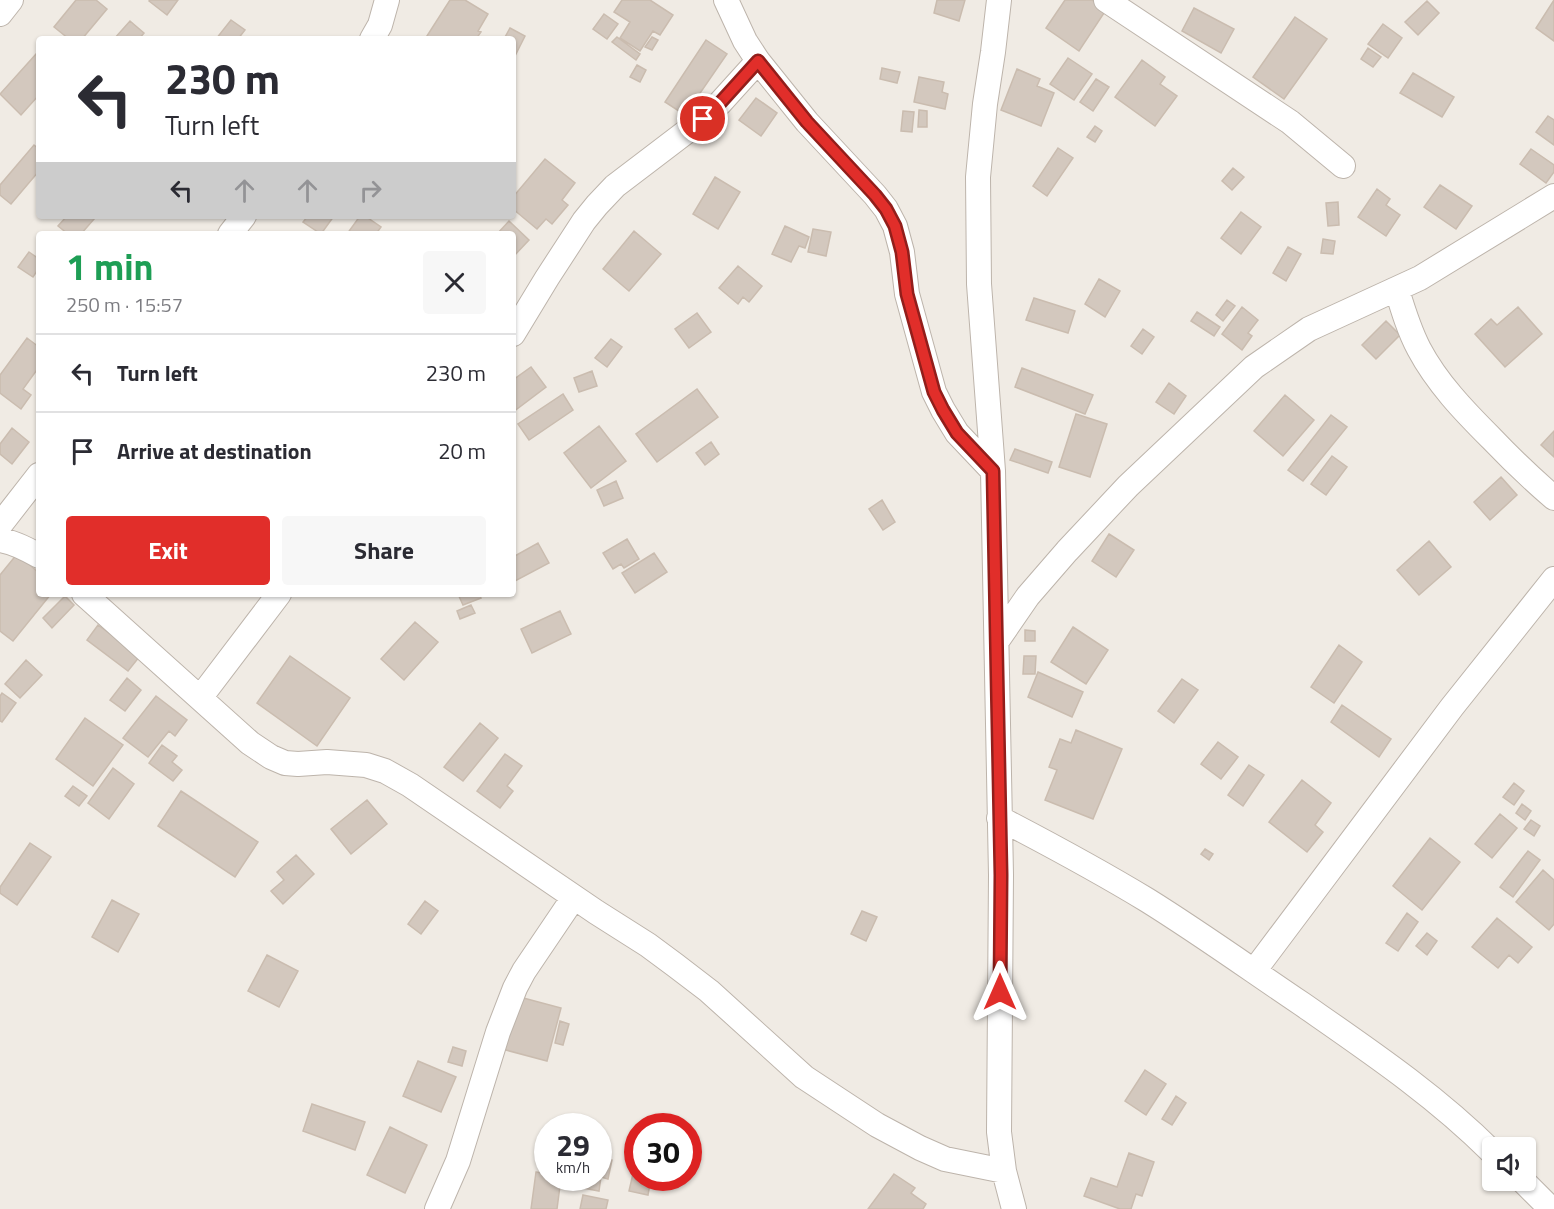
<!DOCTYPE html>
<html lang="en">
<head>
<meta charset="utf-8">
<style>
  body { margin:0; font-family:"Titillium Web",sans-serif; background:#f7f7f7; color:#2b2b33; height:100vh; display:flex; flex-direction:column; font-size:22px; white-space:nowrap }
  * { box-sizing:border-box; margin:0 }
  p { font-size:20px; color:#7c7c81 }
  .icon { flex:none; width:33px; height:33px; fill:none; stroke:currentColor; stroke-width:2; stroke-linecap:round; stroke-linejoin:round }
  .map { position:relative; flex:1; overflow:hidden }
  .drawer { position:absolute; left:36px; top:231px; width:480px; height:366px; display:flex; flex-direction:column; background:#fff; border-radius:6px; box-shadow:0 2px 4px #0004 }
  .drawer>* { flex:none }
  .top-card { position:absolute; left:36px; top:36px; width:480px; height:183px; border-radius:6px; box-shadow:0 2px 4px #0004; background:#fff; color:#2b2b33; overflow:hidden }
  .tools { position:absolute; left:1482px; top:1137px; display:grid; gap:12px }
  .tools a { display:grid; place-items:center; width:54px; height:54px; border-radius:6px; background:#fff; box-shadow:0 2px 4px #0004; font-size:30px }
  .speed { position:absolute; left:534px; top:1113px; display:flex; gap:12px; font-size:30px; font-weight:700; text-align:center }
  .speed>* { display:grid; place-content:center; width:78px; height:78px; border-radius:50%; background:#fff; box-shadow:0 2px 4px #0004; line-height:1 }
  .speed small { font-size:15px; font-weight:400 }
  .speed .limit { border:9px solid #d22; background:#fff; color:#111 }
  .pin { position:absolute; display:grid; place-items:center; width:51px; height:51px; color:#fff; margin:-26px; border:3px solid #fff; border-radius:50%; box-shadow:0 2px 6px #0007 }
  .me { position:absolute; width:66px; margin:-33px; rotate:0deg; stroke-linejoin:round; filter:drop-shadow(0 0 4px #0008) }
  .turn { display:flex; align-items:center; gap:21px; height:126px; padding:0 30px; font-size:27px }
  .turn .icon { width:78px; height:78px; stroke-width:2.5 }
  .turn b { display:block; font-size:42px; line-height:51px }
  .lanes { display:flex; align-items:center; height:57px; padding:0 30px; background:#0003; justify-content:center; gap:30px; direction:ltr }
  .lanes .off { opacity:.35 }
  .round { display:grid; place-items:center; flex:none; width:63px; height:63px; border-radius:6px; background:#f7f7f7 }
  .overview { display:flex; align-items:center; justify-content:space-between; height:102px; padding:0 30px }
  h1 { font-size:36px; font-weight:700; line-height:45px; color:#1e9e55 }
  .cta { display:flex; gap:12px; margin-top:auto; padding:12px 30px }
  .cta a { flex:1; height:69px; border-radius:6px; background:#e12e2a; color:#fff; font-size:24px; font-weight:700; line-height:69px; text-align:center }
  .cta a+a { background:#f7f7f7; color:#2b2b33 }
  ul { padding:0; list-style:none }
  li { display:flex; align-items:center; gap:18px; height:78px; padding:0 30px; border-top:2px solid #e1e1e2 }
  li div { flex:1 }
  li b { display:block; font-size:22px }
  li em { font-style:normal }
  .map>svg:first-child { display:block }
</style>
</head>
<body>
<div class="map">
<svg width="1554" height="1209" viewBox="0 0 1554 1209">
  <rect width="100%" height="100%" fill="#f0ebe4"/>
  <path fill="#d3c8be" stroke="#cabcaf" stroke-width="1.5" d="M76,0h20l11,9 -25,30h-13l-15,-12z
    M150,0h28l-11,15 -18,-14z
    M450,0h15l23,14 -10,17 3,1 -5,7h-51z
    M622,0h28l23,15 -13,20 -7,-4 -13,20 -20,-13 10,-16 -16,-10z
    M937,0h28l-6,21 -25,-8z
    M1065,0h27l14,10 -27,41 -33,-23z
    M1554,0v41l-18,-13z
    M1427,1l12,12 -21,22 -13,-13z
    M1194,8l40,21 -13,24 -39,-22z
    M604,14l14,10 -11,15 -14,-10z
    M1295,17l32,22 -43,60 -31,-22z
    M231,20l14,10 -7,9h-22z
    M130,21l14,12 -5,6h-25z
    M1383,24l19,14 -14,20 -20,-14z
    M510,28l15,8 -12,24v-21h-9z
    M617,37l23,17 -4,6 -24,-18z
    M652,37l6,3 -6,10 -7,-3z
    M706,40l21,14 -42,61 -20,-13z
    M1368,48l13,9 -8,10 -12,-8z
    M37,53l2,1v41l-18,20 -21,-21z
    M1068,58l24,16 -18,26 -24,-16z
    M1142,60l23,17 -5,7 17,12 -22,30 -40,-29z
    M637,65l9,5 -6,12 -10,-5z
    M882,68l18,4 -3,11 -17,-4z
    M1017,69l23,10 -3,7 17,7 -13,33 -40,-16z
    M1413,73l41,24 -12,20 -42,-24z
    M919,77l25,5 -2,10 6,2 -3,15 -31,-7z
    M1096,79l13,8 -16,24 -13,-9z
    M756,98l21,15 -16,23 -22,-16z
    M919,110l8,1v16h-9z
    M903,111l11,1 -2,20 -11,-1z
    M1548,116l6,4v25l-18,-13z
    M1095,126l7,5 -7,11 -8,-5z
    M34,145l5,4v22l-28,33 -11,-9v-10z
    M1058,148l15,10 -26,38 -14,-10z
    M1531,149l23,16v7l-8,11 -26,-19z
    M545,159l30,24 -13,17 6,5 -16,19 -6,-5 -9,10 -24,-20v-12z
    M1233,168l11,9 -12,13 -10,-9z
    M715,177l25,15 -22,37 -25,-15z
    M1440,185l32,21 -16,23 -32,-22z
    M1377,189l13,10 -4,6 14,10 -14,21 -28,-19z
    M1338,202l1,23 -11,1 -2,-23z
    M1241,212l20,15 -20,27 -20,-16z
    M67,216h25l3,2 -14,16h-13l-10,-8z
    M308,216h26l-13,18 -18,-12z
    M360,216h5l16,11 -5,7h-29z
    M509,221l20,19 -16,17v-23h-16z
    M785,226l24,11 -4,11 -6,-2 -8,16 -19,-8z
    M813,229l18,3 -5,24 -18,-4z
    M634,231l27,23 -32,37 -26,-22z
    M1323,239l12,2 -2,13 -12,-1z
    M1288,247l13,7 -15,27 -13,-8z
    M29,252l10,7v9l-6,9 -15,-10z
    M738,266l24,20 -13,16 -6,-5 -5,7 -19,-16z
    M1099,279l21,12 -15,26 -20,-13z
    M1034,298l41,13 -7,22 -42,-13z
    M1227,300l8,6 -12,15 -7,-6z
    M1242,307l16,13 -10,13 4,3 -10,14 -20,-16z
    M1518,307l24,27 -37,33 -30,-33 16,-15 6,6z
    M1197,312l23,15 -6,9 -23,-15z
    M697,313l14,19 -22,16 -14,-19z
    M1386,321l14,14 -24,24 -14,-14z
    M1143,329l11,8 -12,17 -11,-8z
    M27,338l12,9v20l-16,22 8,6 -10,14 -21,-16v-18z
    M611,339l11,8 -15,20 -12,-9z
    M531,367l15,20 -33,25v-32z
    M1022,368l71,27 -8,19 -70,-27z
    M592,371l5,15 -18,6 -5,-14z
    M1169,383l17,13 -12,18 -18,-12z
    M697,389l21,28 -61,45 -21,-28z
    M563,394l10,16 -44,30 -11,-16z
    M1285,395l29,25 -31,36 -29,-25z
    M1076,414l31,10 -17,53 -31,-10z
    M1331,415l16,12 -44,54 -15,-11z
    M599,426l27,35 -35,27 -27,-35z
    M12,428l17,14 -17,22 -12,-10v-10z
    M1554,431v26l-13,-12z
    M711,442l8,12 -14,11 -9,-12z
    M1015,449l37,13 -4,11 -38,-13z
    M1332,456l15,11 -21,28 -15,-11z
    M1501,477l16,18 -27,25 -16,-18z
    M616,481l7,17 -19,8 -7,-16z
    M882,500l13,22 -12,8 -14,-21z
    M1109,534l25,16 -18,27 -24,-16z
    M627,539l12,20 -15,9 -3,-4 -8,5 -10,-16z
    M1429,541l22,26 -32,28 -22,-25z
    M538,543l11,20 -34,18 -2,-4v-20z
    M654,553l13,19 -32,21 -13,-20z
    M17,554l22,19v21h12l-38,47 -13,-10v-56z
    M458,594h21l2,4 -18,7z
    M65,596l9,9 -22,23 -9,-10z
    M471,605l4,8 -15,6 -3,-8z
    M560,611l11,23 -39,19 -11,-24z
    M415,622l23,20 -34,38 -23,-21z
    M98,625l42,31 -12,15 -41,-31z
    M1073,627l35,23 -22,34 -35,-22z
    M1025,630l10,1v10h-10z
    M1339,645l23,17 -28,41 -23,-16z
    M290,656l60,42 -33,48 -60,-43z
    M1024,656h12l-1,18h-12z
    M26,660l16,15 -22,23 -15,-14z
    M1038,672l45,20 -11,25 -44,-20z
    M127,678l14,12 -16,21 -15,-11z
    M1182,679l16,11 -24,33 -16,-12z
    M2,693l14,10 -14,19 -2,-1v-25z
    M156,696l31,24 -12,16 -6,-5 -21,26 -25,-19z
    M1342,705l49,34 -12,18 -48,-35z
    M85,718l38,27 -30,41 -37,-27z
    M480,723l18,15 -35,43 -19,-14z
    M1076,730l46,19 -29,70 -48,-19 12,-30 -8,-3 11,-28 11,4z
    M1218,742l20,15 -17,22 -20,-15z
    M162,745l15,11 -5,6 10,8 -9,11 -24,-18z
    M505,754l17,12 -15,20 6,5 -13,17 -23,-17z
    M1249,765l15,10 -21,31 -15,-11z
    M113,768l21,16 -25,35 -21,-16z
    M1302,780l29,23 -16,22 8,7 -16,20 -38,-30z
    M1514,783l10,8 -10,14 -11,-8z
    M73,786l14,10 -8,10 -14,-10z
    M181,791l77,51 -23,35 -77,-51z
    M367,800l20,24 -36,30 -20,-25z
    M1522,804l9,7 -6,9 -9,-7z
    M1500,814l17,14 -25,30 -17,-14z
    M1531,820l9,6 -6,10 -10,-7z
    M1430,838l30,24 -38,48 -29,-24z
    M30,843l21,14 -34,48 -17,-12v-6z
    M1205,849l8,5 -4,6 -8,-6z
    M1528,851l12,9 -27,37 -13,-10z
    M296,855l18,19 -31,30 -12,-13 13,-11 -7,-8z
    M1543,870l11,10v44l-5,6 -33,-28z
    M112,900l27,14 -21,38 -26,-15z
    M425,901l13,10 -17,23 -13,-10z
    M862,911l15,6 -11,24 -15,-7z
    M1407,913l11,9 -20,29 -12,-8z
    M1497,918l35,29 -14,16 -9,-8 -11,13 -26,-21z
    M1427,933l10,8 -10,14 -11,-9z
    M267,955l31,16 -19,36 -31,-16z
    M516,996l45,12 -14,53 -45,-12z
    M560,1021l9,3 -6,21 -8,-2z
    M453,1047l13,4 -4,15 -14,-4z
    M418,1061l38,16 -15,35 -38,-16z
    M1145,1070l21,14 -20,31 -21,-14z
    M1176,1096l10,7 -14,22 -10,-6z
    M312,1104l53,18 -10,28 -52,-19z
    M390,1127l37,18 -22,48 -38,-18z
    M638,1152v26h13l-3,17 -19,-4z
    M1129,1153l25,9 -12,34 -6,-2 -5,15h-11l-36,-13 7,-18 26,9z
    M598,1157l14,3 -4,19 -7,-2 -2,14 -32,-6 2,-7h29z
    M536,1172l12,2v4h13l-4,31h-26z
    M894,1174l21,14 -4,5 15,11 -3,5h-55z
    M583,1195l25,5 -2,9h-26z"/>
  <g fill="none" stroke-linecap="round" stroke-linejoin="round">
    <defs>
      <path id="minor" d="M726,0l19,41 13,20 49,61 68,73 11,14 9,17 7,26 5,42 27,98 9,18 14,23 36,38
        M999,0l-6,52 -8,52 -7,73 1,107 14,187 8,404 -2,257 5,39 10,38
        M1106,0l184,122 53,44
        M0,14l11,-14
        M372,39l8,-14 7,-25
        M230,234l14,-18
        M1397,290c6,20 12,40 22,59 18,34 45,62 72,89 20,21 41,41 63,60
        M513,334l34,-56 37,-57 13,-16 18,-19 88,-67 17,-16 38,-42
        M0,525l39,-50
        M0,540c14,2 27,9 39,16
        M84,594l166,149 21,14 14,6 13,1 29,-2 39,3 19,6 25,14 186,127 52,33 27,20 34,26 95,86 73,48 43,23 25,11 59,12
        M997,641l31,-45 39,-45 61,-65 126,-119 55,-38 111,-51 134,-82
        M200,698l79,-104
        M999,818c50,26 100,53 148,82 53,33 103,69 155,104 66,46 133,91 190,148
        M1254,971l198,-264 102,-128
        M1522,1180l29,29
        M437,1209l21,-48 40,-129 17,-44 9,-17 50,-74"/>
    </defs>
    <use href="#minor" stroke="#bdb4ab" stroke-width="26"/>
    <use href="#minor" stroke="#fff" stroke-width="24"/>
  </g>
  <g fill="none" stroke-linecap="round" stroke-linejoin="round">
    <defs>
      <path id="route" d="M703,119l17,-16 38,-42 49,61 68,73 11,14 9,17 7,26 5,42 27,98 9,18 14,23 36,38 8,404 -1,117"/>
    </defs>
    <use href="#route" stroke="#921e1b" stroke-width="15"/>
    <use href="#route" stroke="#e12e2a" stroke-width="10"/>
  </g>
</svg>
<div class="tools">
<a><svg class="icon" aria-label="sound" viewBox="0 0 24 24"><path d="M4 9h4l5-4v14l-5-4H4zM17 9q2 3 0 6"/></svg></a>
</div>
<div class="speed"><div>29<small>km/h</small></div><div class="limit">30</div></div>
<div class="pin" style="left:703px;top:119px;background:#d93025"><svg class="icon" aria-label="arrive" viewBox="0 0 24 24"><path d="M6 21V4h12l-3 4 3 4H6"/></svg></div>
<svg class="me" style="left:1000px;top:992px" viewBox="-20 -20 40 40"><path d="M0-17L14 15 0 8-14 15z" fill="#e12e2a" stroke="#fff" stroke-width="4"/></svg>
<div class="top-card">
<div class="turn"><svg class="icon" aria-label="left" viewBox="0 0 24 24"><path d="M17 20v-9H6M10 6l-5 5 5 5"/></svg><div><b>230 m</b>Turn left</div></div>
<div class="lanes"><svg class="icon" aria-label="left" viewBox="0 0 24 24"><path d="M17 20v-9H6M10 6l-5 5 5 5"/></svg><svg class="icon off" aria-label="ahead" viewBox="0 0 24 24"><path d="M12 20V5M6 11l6-6 6 6"/></svg><svg class="icon off" aria-label="ahead" viewBox="0 0 24 24"><path d="M12 20V5M6 11l6-6 6 6"/></svg><svg class="icon off" aria-label="right" viewBox="0 0 24 24"><path d="M7 20v-9h11M14 6l5 5-5 5"/></svg></div>
</div>
<section class="drawer">
<div class="overview"><div><h1>1 min</h1><p>250 m · 15:57</p></div><a class="round"><svg class="icon" aria-label="close" viewBox="0 0 24 24"><path d="M6 6l12 12M18 6L6 18"/></svg></a></div>
<ul>
<li><svg class="icon" aria-label="left" viewBox="0 0 24 24"><path d="M17 20v-9H6M10 6l-5 5 5 5"/></svg><div><b>Turn left</b></div><em>230 m</em></li>
<li><svg class="icon" aria-label="arrive" viewBox="0 0 24 24"><path d="M6 21V4h12l-3 4 3 4H6"/></svg><div><b>Arrive at destination</b></div><em>20 m</em></li>
</ul>
<div class="cta"><a>Exit</a><a>Share</a></div>
</section>
</div>
</body>
</html>
